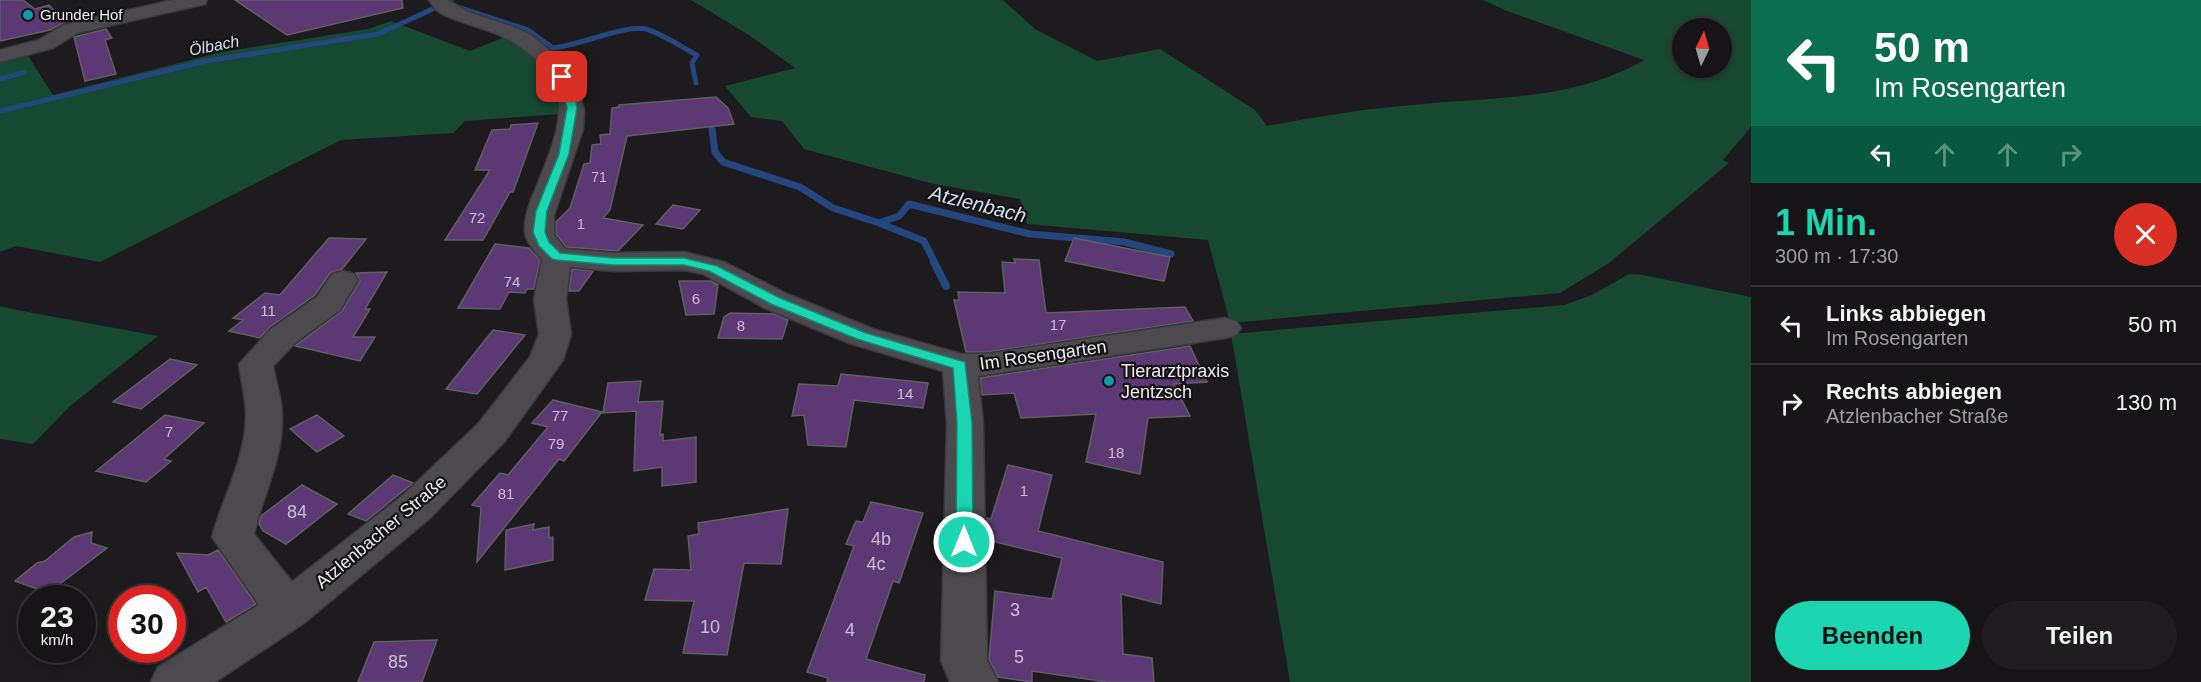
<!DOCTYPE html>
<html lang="de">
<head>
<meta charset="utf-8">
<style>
  body { margin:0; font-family:Arial,sans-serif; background:#1f1d1f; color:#f1f3f6; height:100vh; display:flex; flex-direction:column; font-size:22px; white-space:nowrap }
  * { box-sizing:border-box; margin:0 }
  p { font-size:20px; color:#9e9ea1 }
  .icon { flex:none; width:33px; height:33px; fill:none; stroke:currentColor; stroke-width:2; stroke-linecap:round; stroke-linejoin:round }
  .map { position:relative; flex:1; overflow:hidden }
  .details { display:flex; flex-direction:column; background:#161416; width:450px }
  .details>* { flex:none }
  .top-card { background:#0b6e4f; color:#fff; overflow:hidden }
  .needle { width:39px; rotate:5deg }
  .tools { position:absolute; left:1672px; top:18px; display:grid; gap:12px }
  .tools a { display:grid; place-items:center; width:60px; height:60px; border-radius:50%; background:#161416; box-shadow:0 3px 9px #0003,0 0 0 2px #353335; font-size:30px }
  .speed { position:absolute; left:18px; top:585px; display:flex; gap:12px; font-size:30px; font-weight:700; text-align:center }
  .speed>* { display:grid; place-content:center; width:78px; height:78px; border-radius:50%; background:#161416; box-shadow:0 3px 9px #0003,0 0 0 2px #353335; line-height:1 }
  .speed small { font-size:15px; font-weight:400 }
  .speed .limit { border:9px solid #d22; background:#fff; color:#111 }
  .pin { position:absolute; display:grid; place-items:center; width:51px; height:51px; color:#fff; margin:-26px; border-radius:12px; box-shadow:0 3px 9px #0006 }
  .me { position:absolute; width:66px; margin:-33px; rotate:0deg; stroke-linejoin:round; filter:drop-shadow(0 0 4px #0008) }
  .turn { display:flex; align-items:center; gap:21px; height:126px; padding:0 24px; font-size:27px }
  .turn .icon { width:78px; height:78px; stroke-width:2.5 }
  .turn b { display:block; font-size:42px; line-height:51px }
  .lanes { display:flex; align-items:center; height:57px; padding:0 24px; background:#0003; justify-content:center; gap:30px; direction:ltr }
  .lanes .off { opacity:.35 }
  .round { display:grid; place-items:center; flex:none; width:63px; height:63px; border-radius:32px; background:#1f1d1f }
  .summary { display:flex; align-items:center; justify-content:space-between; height:102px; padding:0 24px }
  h1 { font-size:36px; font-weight:800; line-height:45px; color:#1cd5b1 }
  .button { display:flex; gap:12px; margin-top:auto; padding:12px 24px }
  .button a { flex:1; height:69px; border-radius:36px; background:#1cd5b1; color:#111; font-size:24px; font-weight:800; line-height:69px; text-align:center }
  .button a+a { background:#1f1d1f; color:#f1f3f6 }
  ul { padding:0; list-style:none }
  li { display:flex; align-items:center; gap:18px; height:78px; padding:0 24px; border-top:2px solid #353335 }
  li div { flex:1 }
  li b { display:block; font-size:22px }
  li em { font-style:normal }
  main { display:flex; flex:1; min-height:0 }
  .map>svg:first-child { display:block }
</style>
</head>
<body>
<main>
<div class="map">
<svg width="1751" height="682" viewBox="0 0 1751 682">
  <rect width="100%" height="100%" fill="#1d1b1e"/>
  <path fill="#174832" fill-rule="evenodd" d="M691,0h312l32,29 62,32 63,-12 95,61 12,16c48,-9 96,-17 145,-21 79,-8 162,-4 232,-45l-137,-49 -24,-11h268v127l-28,33 6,3 -120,100 -49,30 -330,30 -22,-83 -181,-16 -7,-25 -86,-15 -130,-35 -22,-28 -31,-4 -26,-31 70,-18 -46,-33zM1683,28h39v40h-39z
    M391,21l79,30 35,-14c37,21 44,37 55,77l-95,7 -12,12 -112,7 -241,122 -84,-16 -16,6v-198l23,-6 30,47 169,-43 146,-23z
    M1629,274l14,1 108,22v385h-461l-59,-348 333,-29 28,-10z
    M0,306l17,4 141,26 -88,70 -37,38 -33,-5z"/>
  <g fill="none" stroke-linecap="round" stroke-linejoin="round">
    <path stroke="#23477e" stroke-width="5" d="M451,0l-3,4 80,26 25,18c24,-2 74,-24 93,-19 17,5 35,18 51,26l-5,8 4,20
      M0,79l25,-7
      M0,111l206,-50 172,-27 55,-25"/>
    <path stroke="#23477e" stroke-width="7" d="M712,129l3,23 8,10 77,25 33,21 46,15 20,-7 10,-12 121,30 94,8 47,12
      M879,223l45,18 11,22"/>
    <path stroke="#23477e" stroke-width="8" d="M934,262l12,24"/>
  </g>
  <path fill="#5c3974" stroke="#615f63" stroke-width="1.5" d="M0,0h23l12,9 14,-4 16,17 -15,8 -50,11z
    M235,0h167l1,8 -116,27z
    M106,29l6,9 -7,2 11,34 -31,7 -11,-44z
    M716,97l12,11 6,16 -107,12 -17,74 -7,8 40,7 -25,26 -52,-4 -10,-13v-12l14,-14 14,-44 6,-1 2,-18 9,-1 -1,-9 10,-1 2,-26 7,-1v-2z
    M538,123l-25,69h-3l-27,48h-38l45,-70h-15l17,-40 18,-1 1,-4z
    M673,205l27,5 -17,19 -27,-5z
    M329,238l37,1 -24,30 -12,4 -15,22 -45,32 -10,11 -31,-7 14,-11 -10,-2 32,-25 15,2z
    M1074,238l96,19 -6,24 -99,-20z
    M495,244l34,4 11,12 -6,29h-7l-2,4 -16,-1 -9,17 -42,-1z
    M1014,259l25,1 7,53 139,-6 8,14 -206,31h-21l-12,-52h5l-1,-8 47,1 -3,-31 13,1z
    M572,269l21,2 -14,20h-10z
    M387,272l-22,37h5l-17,28h22l-15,24 -65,-15 47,-35 18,-30 -4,-8z
    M679,281h32l7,4 -4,29 -28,1z
    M730,313l44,1 14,6 -6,19 -64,-1 6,-21z
    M493,330l32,5 -48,59 -31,-5z
    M1190,346l17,36 -33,2 16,32 -42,2 -8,56 -54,-12 10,-48 -75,4 -7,-25 -32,2 -2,-17z
    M170,359l27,6 -56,44 -28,-7z
    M841,374l87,9 -5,25 -69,-8 -8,47 -38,-2 -4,-30 -12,1 7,-32 39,2z
    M641,381l-3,21 25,-1 -3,34 3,-1v7l33,-4v45l-34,4v-19l-28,4 2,-60 -33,2 5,-30z
    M553,400l49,12 -38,49 -5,-2 -82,103 4,-55 -9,-2 28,-32 8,2 40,-48 -16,-4z
    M165,415l39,8 -40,36 7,2 -25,21 -50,-11z
    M317,415l27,21 -27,16 -27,-23z
    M1008,465l44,10 -14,56 125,31 -2,42 -40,-10 2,60 29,4 2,24h-47l-75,-11v11l-34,-5 -9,-18 6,-68 57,8 10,-41 -75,-18v-22l4,1z
    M393,475l20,8 -47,38 -18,-7z
    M302,485l35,19 -51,40 -23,-13 -4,-7 2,-8z
    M871,502l52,11 -24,70 -6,-2 -27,78 59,16 -1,7h-97l1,-4 -21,-6 47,-126 -8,-2 10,-23 7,1z
    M788,509l-7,55 -37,-1 -17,92 -44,-2 11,-52 -49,-1 9,-31 37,1 -3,-34 11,-2 -1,-11z
    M534,524l-1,6 16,-3v11l4,-1v23l-48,10 1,-40z
    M92,532l-1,11 16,5 -59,45 -33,-12 22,-18 8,-2 29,-24z
    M218,550l38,54 -30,18 -20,-35 -8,5 -21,-39 31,2z
    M437,640l-15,42h-64l16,-40z"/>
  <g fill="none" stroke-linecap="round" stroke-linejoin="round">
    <defs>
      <path id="minor" d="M173,0h34l-2,4 -128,29 -24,15 -53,14v-12l39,-10 24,-15z
        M429,0h19l20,12 46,15 17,8 25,21 22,29 6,26 -1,18 -29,86v20l11,14 48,4 71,-1 40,10 63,32 86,35 88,25h26l238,-36 11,3 5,7 -5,7 -11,3 -247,38 5,48 4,236 11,22h-48l-9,-21 6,-237 -4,-53 -94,-28 -84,-35 -62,-34 -19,-4 -71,1 -43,-4 -4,32 5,35 -8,26 -58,81 -75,77 -126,105 -89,59h-64l7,-15 101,-62 -47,-68c11,-40 34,-79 34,-122 0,-17 -5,-34 -7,-51l32,-35 46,-32 15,-23 11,-3 11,3 4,6 -18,30 -45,33 -22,23c3,17 9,33 9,51 1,41 -19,78 -28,117l38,48 110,-86 77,-73 51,-66 9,-23 -5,-35 8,-40c-7,-7 -16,-17 -17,-27 -1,-15 5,-31 11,-44 23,-58 45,-102 -20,-144 -21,-14 -48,-18 -72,-29l-8,-5z"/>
    </defs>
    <use href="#minor" stroke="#3a393b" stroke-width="3"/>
    <use href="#minor" fill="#4c4a4e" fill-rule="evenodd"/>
  </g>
  <path fill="#1cd5b1" stroke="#128a73" stroke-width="1.5" d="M559,75l8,2 8,18 2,13 -8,46 -22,57 -2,21 4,10 11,11 53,5h71l33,8 63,32 86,35 99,29 7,61 1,119 -3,5 -6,2 -6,-2 -2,-5 1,-119 -4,-55 -96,-29 -86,-35 -62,-33 -25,-6h-71l-56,-5 -5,-1 -13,-13 -6,-14 3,-21 23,-57 8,-46z"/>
  <g fill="#0f9aa8" stroke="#141215" stroke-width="2">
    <circle cx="28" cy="15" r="6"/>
    <circle cx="1109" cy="381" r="6"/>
  </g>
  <g text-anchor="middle" stroke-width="4.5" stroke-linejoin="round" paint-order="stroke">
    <g font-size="14" fill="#cabfd0">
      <text x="599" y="182">71</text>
    </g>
    <g font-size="15" fill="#eeecef" stroke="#141215" text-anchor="start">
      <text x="40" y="20">Grunder Hof</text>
    </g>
    <g font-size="15" fill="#cabfd0">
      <text x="477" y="223">72</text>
      <text x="581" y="229">1</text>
      <text x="512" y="287">74</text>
      <text x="696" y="304">6</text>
      <text x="268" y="316">11</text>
      <text x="1058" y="330">17</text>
      <text x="741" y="331">8</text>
      <text x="905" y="399">14</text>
      <text x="560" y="421">77</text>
      <text x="169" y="437">7</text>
      <text x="556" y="449">79</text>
      <text x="1116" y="458">18</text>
      <text x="1024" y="496">1</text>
      <text x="506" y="499">81</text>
    </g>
    <g font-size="16" font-style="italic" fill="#d6e1f2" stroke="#141215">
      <text transform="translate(214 45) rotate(-11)" y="6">Ölbach</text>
    </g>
    <g font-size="18" fill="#eeecef" stroke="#141215">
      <text transform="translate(1043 355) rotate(-8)" y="6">Im Rosengarten</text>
      <text transform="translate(381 532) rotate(-40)" y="6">Atzlenbacher Straße</text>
    </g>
    <g font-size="18" fill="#eeecef" stroke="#141215" text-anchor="start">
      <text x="1121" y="377">Tierarztpraxis<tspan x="1121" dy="21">Jentzsch</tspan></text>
    </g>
    <g font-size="18" fill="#cabfd0">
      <text x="297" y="518">84</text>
      <text x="881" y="545">4b</text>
      <text x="876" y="570">4c</text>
      <text x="1015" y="616">3</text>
      <text x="710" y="633">10</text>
      <text x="850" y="636">4</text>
      <text x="1019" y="663">5</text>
      <text x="398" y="668">85</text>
    </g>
    <g font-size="20" font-style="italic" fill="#d6e1f2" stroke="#141215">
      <text transform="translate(978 204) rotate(14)" y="7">Atzlenbach</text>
    </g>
  </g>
</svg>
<div class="tools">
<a><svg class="needle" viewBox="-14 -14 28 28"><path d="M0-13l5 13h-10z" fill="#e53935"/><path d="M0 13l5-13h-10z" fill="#9e9ea1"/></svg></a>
</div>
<div class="speed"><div>23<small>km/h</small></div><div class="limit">30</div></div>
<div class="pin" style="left:562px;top:77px;background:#d93025"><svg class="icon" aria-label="arrive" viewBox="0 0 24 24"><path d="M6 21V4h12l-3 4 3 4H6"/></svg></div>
<svg class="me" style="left:964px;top:542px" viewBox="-20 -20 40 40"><circle r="17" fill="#1cd5b1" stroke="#fff" stroke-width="3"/><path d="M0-11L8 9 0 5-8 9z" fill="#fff"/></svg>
</div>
<section class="details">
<div class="top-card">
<div class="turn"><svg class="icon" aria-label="left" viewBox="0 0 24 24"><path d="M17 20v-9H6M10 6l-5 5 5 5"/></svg><div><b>50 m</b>Im Rosengarten</div></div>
<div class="lanes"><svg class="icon" aria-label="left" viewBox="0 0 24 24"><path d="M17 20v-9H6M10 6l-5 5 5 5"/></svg><svg class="icon off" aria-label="ahead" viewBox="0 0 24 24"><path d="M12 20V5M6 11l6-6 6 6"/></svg><svg class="icon off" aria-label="ahead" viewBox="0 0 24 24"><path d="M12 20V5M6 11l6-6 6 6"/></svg><svg class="icon off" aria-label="right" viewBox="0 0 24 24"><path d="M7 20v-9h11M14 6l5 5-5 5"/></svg></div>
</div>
<div class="summary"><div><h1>1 Min.</h1><p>300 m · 17:30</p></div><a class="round" style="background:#d93025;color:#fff"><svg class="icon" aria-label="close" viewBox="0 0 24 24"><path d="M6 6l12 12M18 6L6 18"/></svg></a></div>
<ul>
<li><svg class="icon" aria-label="left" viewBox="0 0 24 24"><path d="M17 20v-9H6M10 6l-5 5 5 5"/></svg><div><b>Links abbiegen</b><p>Im Rosengarten</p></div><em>50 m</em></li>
<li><svg class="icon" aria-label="right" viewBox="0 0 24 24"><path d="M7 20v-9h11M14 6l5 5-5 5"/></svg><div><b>Rechts abbiegen</b><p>Atzlenbacher Straße</p></div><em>130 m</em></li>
</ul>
<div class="button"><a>Beenden</a><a>Teilen</a></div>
</section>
</main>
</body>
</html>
